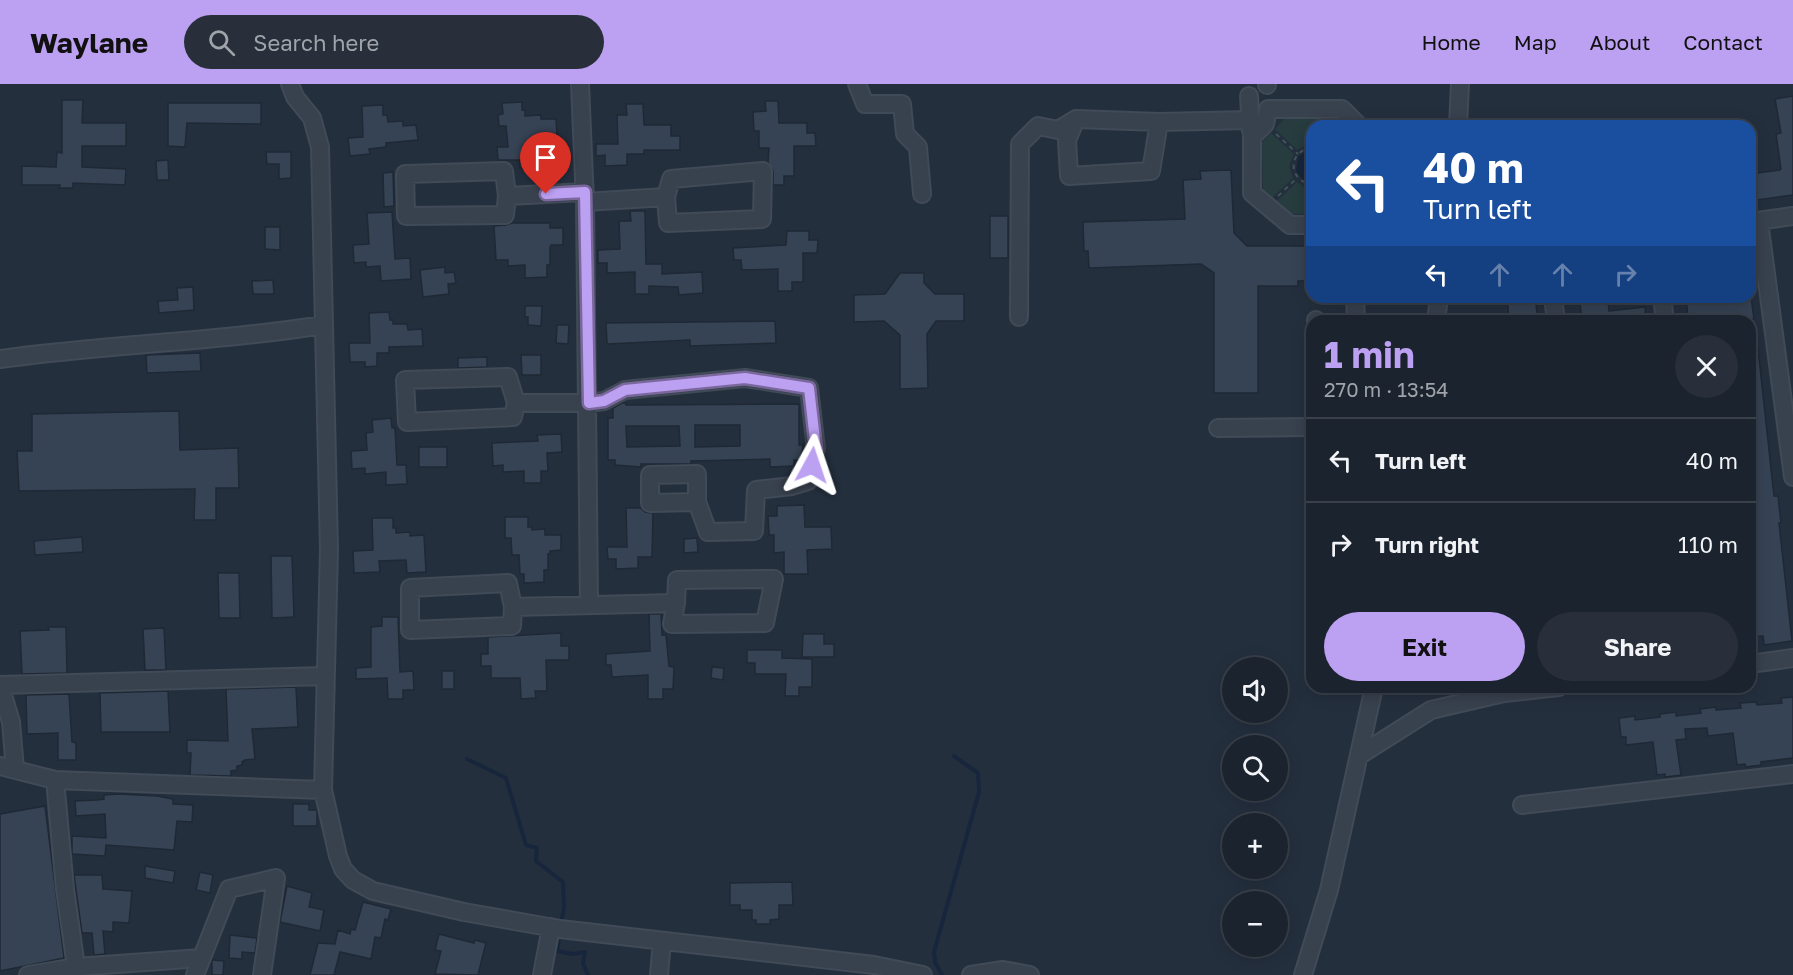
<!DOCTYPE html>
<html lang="en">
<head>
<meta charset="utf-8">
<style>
  body { margin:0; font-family:"Golos Text",sans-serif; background:#282f3a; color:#f1f3f6; height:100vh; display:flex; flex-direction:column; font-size:22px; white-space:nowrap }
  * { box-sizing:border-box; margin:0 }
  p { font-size:20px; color:#a0a4aa }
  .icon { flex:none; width:33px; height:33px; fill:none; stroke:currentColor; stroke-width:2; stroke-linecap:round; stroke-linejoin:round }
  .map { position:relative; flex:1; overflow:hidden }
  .side { position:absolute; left:1306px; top:231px; width:450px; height:378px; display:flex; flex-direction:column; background:#1b232e; border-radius:18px; box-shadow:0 3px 15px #0003,0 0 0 2px #39404a }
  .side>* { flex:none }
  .guide { position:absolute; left:1306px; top:36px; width:450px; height:183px; border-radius:18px; box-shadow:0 3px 15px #0003,0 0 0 2px #39404a; background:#1a4fa0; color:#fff; overflow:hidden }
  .buttons { position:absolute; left:1222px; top:573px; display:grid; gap:12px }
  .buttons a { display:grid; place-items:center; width:66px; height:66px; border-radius:50%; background:#1b232e; box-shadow:0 3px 15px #0003,0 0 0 2px #39404a; font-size:30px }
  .pin { position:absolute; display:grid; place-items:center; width:51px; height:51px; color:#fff; margin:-62px -26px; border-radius:50% 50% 50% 0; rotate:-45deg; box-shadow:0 0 6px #0007 }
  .pin .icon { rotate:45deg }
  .me { position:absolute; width:66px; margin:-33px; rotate:5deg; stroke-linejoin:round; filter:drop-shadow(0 0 4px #0008) }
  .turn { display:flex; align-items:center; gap:21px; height:126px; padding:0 18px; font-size:27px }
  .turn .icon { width:78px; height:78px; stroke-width:2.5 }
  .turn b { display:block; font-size:42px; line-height:51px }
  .lanes { display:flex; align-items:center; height:57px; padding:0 18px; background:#0003; justify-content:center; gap:30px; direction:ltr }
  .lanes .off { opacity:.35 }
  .round { display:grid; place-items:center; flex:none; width:63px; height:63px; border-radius:32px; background:#282f3a }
  .headline { display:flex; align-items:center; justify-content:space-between; height:102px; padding:0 18px }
  h1 { font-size:36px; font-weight:700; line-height:45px; color:#bca0f2 }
  .action { display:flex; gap:12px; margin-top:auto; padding:12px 18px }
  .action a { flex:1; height:69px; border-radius:36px; background:#bca0f2; color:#111; font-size:24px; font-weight:700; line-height:69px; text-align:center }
  .action a+a { background:#282f3a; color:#f1f3f6 }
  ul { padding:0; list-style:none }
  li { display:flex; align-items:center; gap:18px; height:84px; padding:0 18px; border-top:2px solid #39404a }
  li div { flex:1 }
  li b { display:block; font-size:22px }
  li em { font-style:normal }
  header { display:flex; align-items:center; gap:36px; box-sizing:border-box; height:84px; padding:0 30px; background:#bca0f2; color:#111 }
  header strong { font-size:28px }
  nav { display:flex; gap:33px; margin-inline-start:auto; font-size:21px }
  .search { width:420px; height:54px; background:#282f3a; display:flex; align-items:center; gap:15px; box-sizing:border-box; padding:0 21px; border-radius:33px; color:#a0a4aa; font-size:22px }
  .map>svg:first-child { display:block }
</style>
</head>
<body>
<header>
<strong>Waylane</strong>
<div class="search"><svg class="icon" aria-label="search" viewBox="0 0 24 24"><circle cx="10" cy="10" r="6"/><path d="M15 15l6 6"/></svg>Search here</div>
<nav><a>Home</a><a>Map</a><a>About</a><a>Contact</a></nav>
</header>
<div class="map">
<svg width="1793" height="891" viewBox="0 0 1793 891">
  <rect width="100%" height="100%" fill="#242f3e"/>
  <path fill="#263c3f" d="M1284,35h54l7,7h-33v19l-8,1 -7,4 -22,-21z
    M1271,49l23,21 -5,12 4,12 -22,21 -8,-8 -1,-49z
    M1297,98l7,5h8v27h-26l-11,-11z"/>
  <path fill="#17263c" d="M1306,67h6v30l-10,-2 -6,-8 2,-14z"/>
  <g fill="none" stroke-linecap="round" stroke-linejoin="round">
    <path stroke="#17263c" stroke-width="4" d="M467,675l39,19 20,67 11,3 -1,13 27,21 1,25 -3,18
      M560,849l-3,18 16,3 12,-2 -2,11 5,12
      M942,891l-7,-13 -1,-10 45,-160 -1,-19 -24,-17"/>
  </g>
  <path fill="#364354" stroke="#1f2835" stroke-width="1.5" fill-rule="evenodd" d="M1793,12v99l-43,6v-27l30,-4 1,-1 -5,-35 5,-1 -6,-34z
    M62,16h21l-1,23h44v23h-44v21l44,2 -1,16 -52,-2v5h-14l1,-3h-38v-19l34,1 1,-15 5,1z
    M765,17h13l1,22h28v10h8l1,13h-22v30h-10v9h-11v-14l-5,-9 1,-14h-10v-17h-5l-1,-19 13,-1z
    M522,18v8h3v6l16,-1v4h15l1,18 -13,1 1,19h-6l1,10 -20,1v-8h-22l-1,-13h11l-2,-21h-7l-1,-11 5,-1 -1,-11z
    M168,19h93v21l-74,-1 -2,24 -17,-1z
    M626,20h17l1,21h27v11h9v14h-36v4h-17v11l-22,1v-11l-9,1v-12h22l-1,-29h10z
    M383,21v10h4l1,7 15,-1v5l13,-1 2,15 -32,3v4l-17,2 1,5 -20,2 -2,-18 15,-1 -1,-31z
    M266,68h25v26l-12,1v-15h-12z
    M168,76l1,20h-12l-1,-19z
    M1231,86l3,63 13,13h59v35h-8v5h-40v107h-44v-120l-13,-9 -112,4 -1,-17h-4l-1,-29 102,-3 -2,-39 18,-1 -1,-8z
    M393,88l1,34 -10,1 -1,-34z
    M630,127h15l1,53h16v10l40,-2 1,21 -24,2 -1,-8 -29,-1v8h-14v-22l-28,1v-10h-9v-13l22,-1 -1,-28h12z
    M392,128l3,47 15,-1 1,21 -30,2 -1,-15 -14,1v-5l-12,1 -1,-18 16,-1 -2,-31z
    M990,132h18v42h-18z
    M512,139h38v5h13v17h-12l-1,3v17h-3v12l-22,1v-13l-17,1v-6h-12l-2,-34 12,-1z
    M265,143h15v23l-15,-1z
    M787,147h22v9h9l-1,13h-14v29h-11v9h-14v-22l-36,1 -1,-10h-7l-1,-12 53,-3z
    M445,183v6l9,-1 2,11 -8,1 1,10 -26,3 -3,-27z
    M900,189h24v10l11,11h29v27h-28l-9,13 1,54 -28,1v-54l-16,-14 -30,1v-27l31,-1z
    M273,196l1,14h-21l-1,-13z
    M193,203l1,23 -35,3 -1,-12 20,-1 -1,-12z
    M1507,213h28l3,24h-29z
    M1686,213h65l3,22 -29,2 -1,-7 -36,4z
    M1608,216l1,11 36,-4 1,14h-64l-2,-18z
    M525,222h17l-1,20 -13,-1v-8h-3z
    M389,228l1,8h3v4h14l1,6 14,-1 1,17 -34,1v6h-12v13l-12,1v-5h-15l-1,-19h21l-1,-30z
    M775,237l1,22 -86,3v-6l-83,4 -1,-21z
    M557,241h12l-1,19 -12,-1z
    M1750,265h8l16,147h4l3,27h-2l13,118 -28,4 -1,-9 -13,1v-108h3l-3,-20z
    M200,269l1,18 -54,2 -1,-18z
    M521,271h20v20h-19z
    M487,273v10l-29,1v-10z
    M622,319h4v2l173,-1v41h4l-1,15h-8v6l-24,1v-8l-79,2v3h-50v3l-26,-2v-5h-7v-42h5v-10zM695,341h45v21l-45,1zM626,342h53l1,20 -53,1z
    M179,327l1,39 58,-2 1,40h-23v32h-22l1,-31 -176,2 -2,-40h15v-37z
    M391,334l1,10h3l2,37h9l1,19 -21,1v-13l-21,2v-6l-13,1 -1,-18 16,-1 -1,-17 7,-1 -1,-12z
    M561,350l1,18 -15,1 1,18h-7v12h-17v-12l-21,1v-7l-10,1 -1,-23 46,-2 -1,-6z
    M419,363h28v20h-28z
    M804,421l1,22h26l1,22 -25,1 1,24h-24v-22l-10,1v-18h-5l-1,-19h9v-10z
    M626,424h15l4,4 8,1 -1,44h-14v11l-22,1v-10h-8l-1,-12h20z
    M505,433h23v10h4v3l13,-1v6h16v15l-11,1v3h-2v16h-4v12l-20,1v-9h-4l-1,-19h-7l-1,-17h-6z
    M372,434h21v10h3v5l14,-1v4l14,-1 2,37 -19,1 -1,-13 -27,1 1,11 -26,1 -1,-22 20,-1z
    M82,453l1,15 -48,3 -1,-14z
    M697,454l1,14 -14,1v-14z
    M271,472h21l2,61 -22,1z
    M218,489h21l1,45h-21z
    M649,530h12l1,21h4l3,31 5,1 -1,22h-10v10h-15v-24l-36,2 -1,-12h-5v-11l44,-3z
    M382,533h16l2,55 13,-1 1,19h-11v9h-15l-1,-21 -31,1v-11l15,-1v-40l11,-1z
    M48,543h18l1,46 -45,1 -2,-43 29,-1z
    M164,544l2,42h-21l-2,-41z
    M561,549v13h8v14h-23l1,31h-12l1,7 -15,1 -1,-21h-29v-12h-10v-12h7v-17z
    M803,550h21v10h10v13h-32z
    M747,566h35v8l30,1v28h-13v9h-14l1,-22h-31v-11h-8z
    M712,583l12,1 -1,12 -12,-2z
    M442,587h12v18h-12z
    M296,603l2,40 -46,2 3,30 -10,1 -3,2v3l-5,1v4l-6,1v5l-41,-1 1,-22h-4v-13l41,1 -2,-52z
    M168,607l2,41h-69l-1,-39z
    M69,610l3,48 4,1v17h-18v-27l-31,1 -1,-39z
    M1793,613v61l-32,4v3l-15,2 -1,-3 -8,1 -4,-32 -25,3 -1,-8 -22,1 1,10 -10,1 5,35 -16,2v-3l-8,1 -4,-33 -27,3v-8h-5l-2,-19 16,-2v4l25,-3v-3l16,-2v4l25,-3 -1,-4 16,-2v3l25,-2 -1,-5 16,-1 1,3 25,-2 -1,-5z
    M120,710l37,2 16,3v5l20,1 -1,17 -15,-1 -3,29 -68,-5 -1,11 -33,-2v-18l34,2 -1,-24 -29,2 -1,-15 22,-1 7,-1v-4z
    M293,720h16v6h8v16h-24z
    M45,722l19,152 -64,13v-157z
    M145,782l30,5 -2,12 -28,-5z
    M200,788l13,3 -3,18 -14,-3z
    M74,791h28l1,14 29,2 -3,32 -16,-1v10l-10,-1 2,23 -11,1 -2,-22h-10z
    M792,798l1,23h-14v14l-9,1v4h-14v-4h-4v-10h-12v-5h-10v-22z
    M287,802l25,7 -3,14 15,3 -4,21 -40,-9z
    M363,818l28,7 -3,11 -3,-1 -4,19 -6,-1 -4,22 -31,-7 -6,23h-24l8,-32 17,1 3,-14 12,4 1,-5 4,1z
    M439,850l35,9 1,-3 11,3 -8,32 -43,-1 6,-23 -6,-1z
    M230,851l27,3 -2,15 -13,-1v7l-13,-1z
    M212,876l12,1 -1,14h-11z"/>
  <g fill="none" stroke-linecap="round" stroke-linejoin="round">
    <defs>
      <path id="minor" d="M290,0l5,13 17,21 8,29 9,403 -6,240 15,66 5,13 10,11 20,11 91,21 96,17 314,36 49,10
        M580,0l5,118 4,403
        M857,0l8,20h37l3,30 13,13 4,47
        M1267,0v1
        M1249,12l2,35
        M1076,35l-9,21 2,36 82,-5 8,-49
        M1458,42l2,-42
        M507,112l-3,-25 -99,3 1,42 99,-1 2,-19 78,-4
        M585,118l81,-5 5,-18 92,-8 -1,48 -94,4 -2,-26
        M1759,137l34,256
        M1750,138l43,-6
        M1312,141h-22l-38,-32v-56l13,-13 3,-15h74l17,17
        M1355,213l1,24
        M1553,213l3,24
        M1662,213l3,24
        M1019,233l1,-173 18,-18 20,4 18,-11 83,3 91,-2
        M1316,236v1
        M1436,237l3,-24
        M0,275c107,-15 216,-17 323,-34
        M508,293l8,26 -3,14 -106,5 -2,-42z
        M516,319h73l15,-2 21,-11 120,-12 64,10 7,61 -8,32 -16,5 -36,4 -2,41 -46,1 -11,-30v-28l-47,1v28l47,-1
        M1218,344l94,-1
        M513,523l-5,-24 -98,5v42l102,-4 1,-19 163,-4 1,-23 97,-1 -9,44 -93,1 4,-21
        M1750,580l43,-6
        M0,601l325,-9
        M0,601l11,37 4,47
        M1360,671l71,-45 73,-17 55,-6
        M0,682l55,14 268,10
        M55,696l10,109 11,78
        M1522,721l271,-31
        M28,891l48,-8 126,-9
        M195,891l34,-86 47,-11 -14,97
        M542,891l9,-48
        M659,891l3,-34
        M971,891l32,-5 27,5
        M1303,891l26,-85 45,-203"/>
    </defs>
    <use href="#minor" stroke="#414a57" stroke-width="20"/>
    <path stroke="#3f5557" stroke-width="2" stroke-dasharray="4.5 4.5" stroke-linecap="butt" d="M1276,50l22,20
      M1312,64c-25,2 -24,34 0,36
      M1278,112l19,-18"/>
    <use href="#minor" stroke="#38414e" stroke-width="16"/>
  </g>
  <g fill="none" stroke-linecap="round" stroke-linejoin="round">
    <defs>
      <path id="route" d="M546,110l39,-2 4,211 15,-2 21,-11 120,-12 64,10 7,61 -4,16"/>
    </defs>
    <use href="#route" stroke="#7a689d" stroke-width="15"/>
    <use href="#route" stroke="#bca0f2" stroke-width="10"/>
  </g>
</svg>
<div class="buttons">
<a><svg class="icon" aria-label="sound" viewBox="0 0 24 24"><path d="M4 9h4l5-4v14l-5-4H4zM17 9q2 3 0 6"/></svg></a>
<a><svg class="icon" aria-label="search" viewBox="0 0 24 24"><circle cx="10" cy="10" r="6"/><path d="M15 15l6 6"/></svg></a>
<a>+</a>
<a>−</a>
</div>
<div class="pin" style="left:546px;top:110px;background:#d93025"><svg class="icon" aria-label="arrive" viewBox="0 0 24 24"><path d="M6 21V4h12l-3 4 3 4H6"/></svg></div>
<svg class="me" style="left:812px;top:381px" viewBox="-20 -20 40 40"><path d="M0-17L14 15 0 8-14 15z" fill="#bca0f2" stroke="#fff" stroke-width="4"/></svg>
<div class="guide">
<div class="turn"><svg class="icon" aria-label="left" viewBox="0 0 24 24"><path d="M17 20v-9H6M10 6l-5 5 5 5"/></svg><div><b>40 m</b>Turn left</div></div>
<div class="lanes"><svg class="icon" aria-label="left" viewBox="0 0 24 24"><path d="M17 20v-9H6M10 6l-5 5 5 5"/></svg><svg class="icon off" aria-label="ahead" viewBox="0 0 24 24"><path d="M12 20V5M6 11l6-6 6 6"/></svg><svg class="icon off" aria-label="ahead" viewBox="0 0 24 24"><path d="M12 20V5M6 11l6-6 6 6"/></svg><svg class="icon off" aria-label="right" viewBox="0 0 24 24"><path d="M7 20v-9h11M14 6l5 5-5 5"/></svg></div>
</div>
<section class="side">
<div class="headline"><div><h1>1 min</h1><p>270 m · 13:54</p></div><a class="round"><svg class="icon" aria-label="close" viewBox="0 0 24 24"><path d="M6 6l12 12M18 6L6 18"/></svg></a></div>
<ul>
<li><svg class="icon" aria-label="left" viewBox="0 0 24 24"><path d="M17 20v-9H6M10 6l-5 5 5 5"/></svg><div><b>Turn left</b></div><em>40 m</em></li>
<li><svg class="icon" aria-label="right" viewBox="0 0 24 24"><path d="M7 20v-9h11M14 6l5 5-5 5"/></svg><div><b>Turn right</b></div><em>110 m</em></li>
</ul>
<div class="action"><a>Exit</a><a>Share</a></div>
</section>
</div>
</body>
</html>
